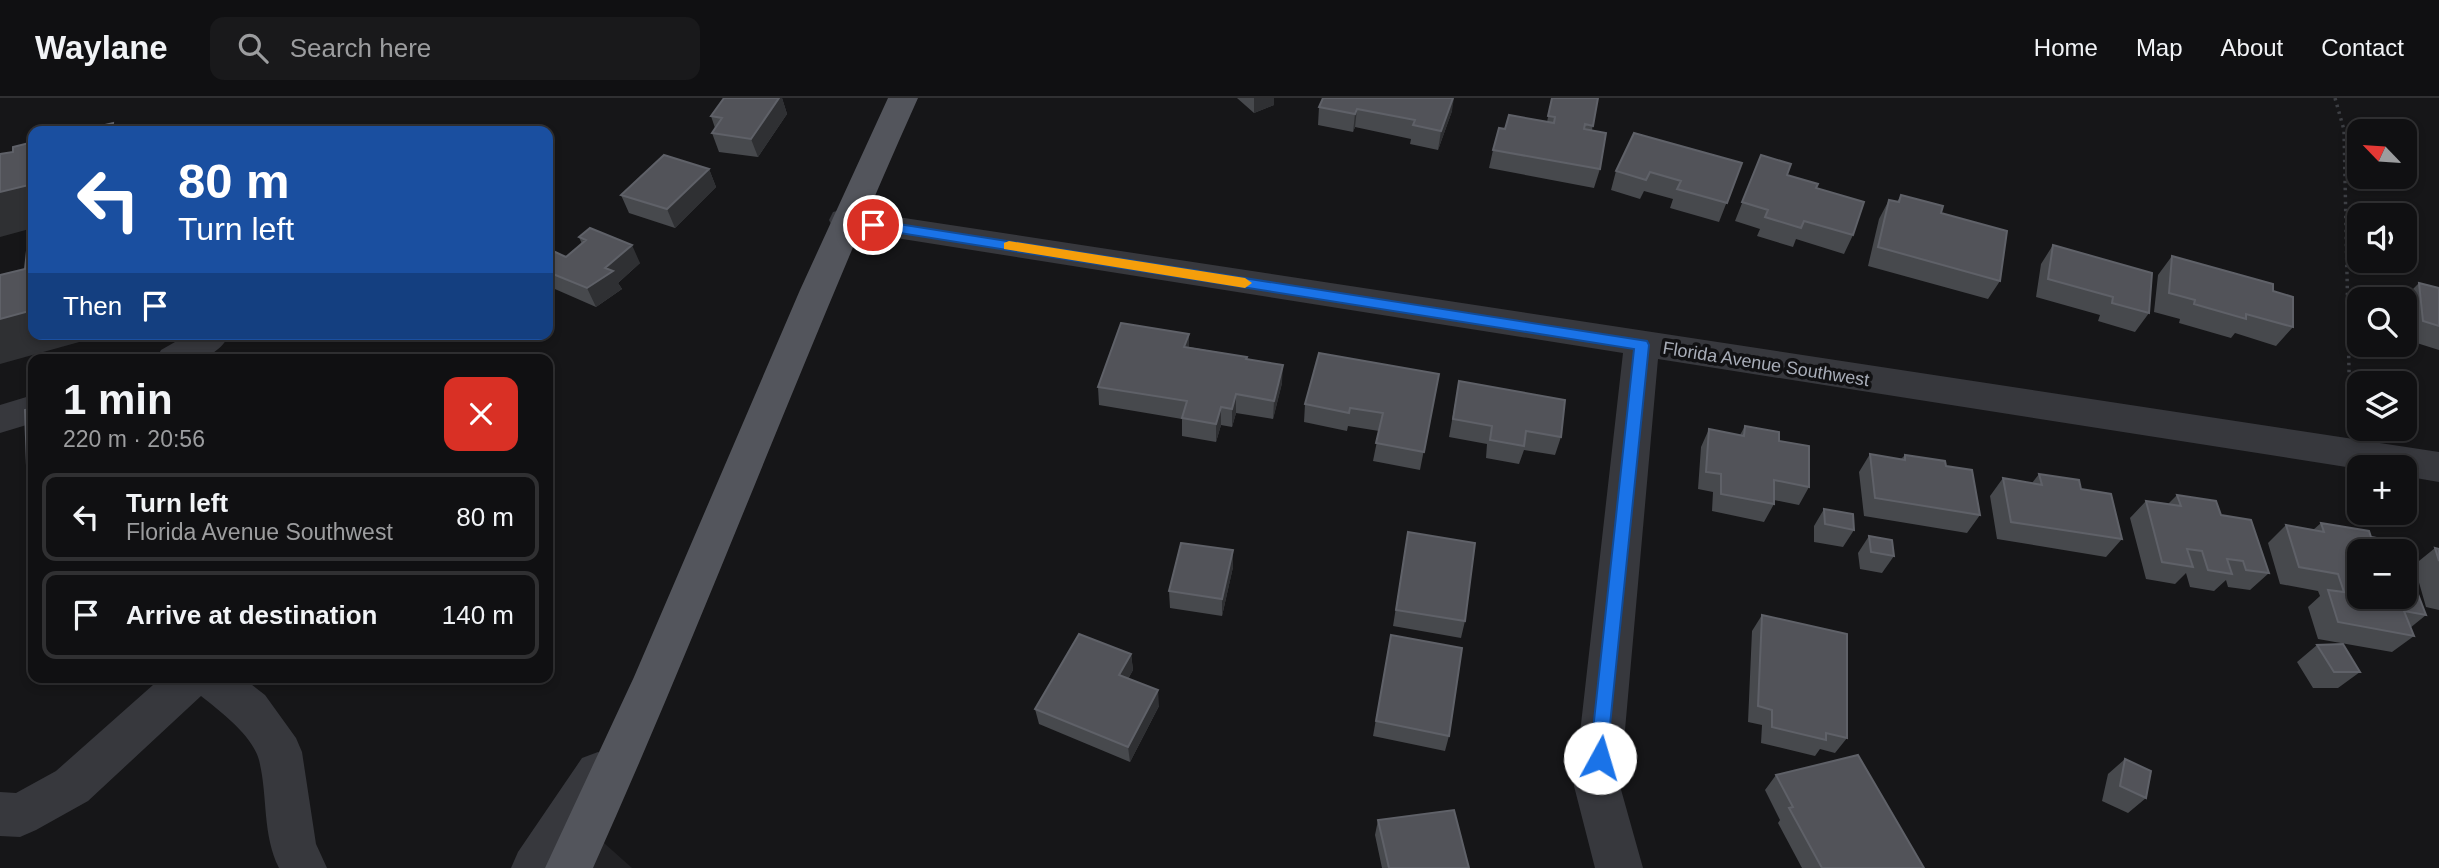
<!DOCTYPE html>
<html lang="en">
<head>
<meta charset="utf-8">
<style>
  body { margin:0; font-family:Arial,sans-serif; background:#19191b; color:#f1f3f6; height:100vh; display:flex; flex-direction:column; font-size:26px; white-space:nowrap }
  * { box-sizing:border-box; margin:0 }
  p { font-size:23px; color:#9c9d9f }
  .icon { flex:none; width:38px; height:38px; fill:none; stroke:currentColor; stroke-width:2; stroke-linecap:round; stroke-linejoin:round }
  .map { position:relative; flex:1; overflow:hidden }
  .side { position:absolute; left:28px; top:256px; width:525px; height:329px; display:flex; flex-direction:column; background:#101012; border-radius:14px; box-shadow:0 4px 10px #0003,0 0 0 2px #303032 }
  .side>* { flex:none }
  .hud { position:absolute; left:28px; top:28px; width:525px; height:214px; border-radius:14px; box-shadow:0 4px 10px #0003,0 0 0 2px #303032; background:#1a4fa0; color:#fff; overflow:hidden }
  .needle { width:46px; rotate:295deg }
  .fabs { position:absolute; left:2347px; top:21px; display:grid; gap:14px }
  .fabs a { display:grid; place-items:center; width:70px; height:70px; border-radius:14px; background:#101012; box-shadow:0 4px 10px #0003,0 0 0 2px #303032; font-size:35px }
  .pin { position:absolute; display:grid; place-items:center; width:60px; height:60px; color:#fff; margin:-30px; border:4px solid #fff; border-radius:50%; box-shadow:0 2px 7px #0007 }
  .me { position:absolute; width:77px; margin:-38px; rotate:6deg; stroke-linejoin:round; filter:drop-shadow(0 0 5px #0008) }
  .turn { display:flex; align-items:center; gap:24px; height:147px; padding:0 35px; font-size:32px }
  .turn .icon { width:91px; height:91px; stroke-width:2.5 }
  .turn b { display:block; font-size:49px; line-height:60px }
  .then { display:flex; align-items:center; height:66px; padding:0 35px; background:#0003; gap:14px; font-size:26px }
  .round { display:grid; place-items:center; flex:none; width:74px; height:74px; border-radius:14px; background:#19191b }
  .overview { display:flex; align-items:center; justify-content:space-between; height:119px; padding:0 35px }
  h1 { font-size:42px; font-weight:700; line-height:52px }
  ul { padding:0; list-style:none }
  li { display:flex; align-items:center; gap:21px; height:88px; margin:0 14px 10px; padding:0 21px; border:4px solid #303032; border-radius:14px }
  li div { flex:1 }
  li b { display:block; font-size:26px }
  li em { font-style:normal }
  header { display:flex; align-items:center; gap:42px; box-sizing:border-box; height:98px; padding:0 35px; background:#101012; border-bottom:2px solid #303032 }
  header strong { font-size:33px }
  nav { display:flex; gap:38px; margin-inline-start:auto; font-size:24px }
  .search { width:490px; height:63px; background:#19191b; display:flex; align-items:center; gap:18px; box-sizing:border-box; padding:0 24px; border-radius:14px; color:#9c9d9f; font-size:26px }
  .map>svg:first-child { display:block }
</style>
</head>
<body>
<header>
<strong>Waylane</strong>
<div class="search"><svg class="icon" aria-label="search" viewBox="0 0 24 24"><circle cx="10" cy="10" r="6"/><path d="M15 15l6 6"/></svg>Search here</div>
<nav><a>Home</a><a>Map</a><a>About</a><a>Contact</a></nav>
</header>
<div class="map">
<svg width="2439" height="770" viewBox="0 0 2439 770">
  <rect width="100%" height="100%" fill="#161618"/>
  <path fill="#222225" d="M586,729l46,41h-67z"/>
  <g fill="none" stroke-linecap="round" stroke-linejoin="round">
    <path stroke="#3d3f44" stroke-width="3.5" stroke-dasharray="2.5 4.5" stroke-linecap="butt" d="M2335,0l9,32 6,288"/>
    <path fill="#37383d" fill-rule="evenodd" d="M845,111l1594,243v30l-35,-6v-9l-45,2 -701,-110 -38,427 23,82h-48l-21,-82 49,-433 -790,-125 -4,-8 4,-8z
      M189,236h41c-17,31 -43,25 -74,25l5,-9z
      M33,297v28l-33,10v-28z
      M162,579h80l23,18 31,43 6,14 14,92 11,24h-48c-17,-34 -11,-72 -20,-108 -7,-25 -38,-48 -58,-64l-113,105 -52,29 -16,7 -20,-1v-44l16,1 40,-22z
      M598,654l16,6 7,15 -59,95h-51l7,-16 64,-94z"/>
    <path fill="#53555c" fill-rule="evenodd" d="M888,0h30c-114,254 -211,516 -325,770h-48l89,-191 166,-387z"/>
  </g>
  <path fill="#47494d" d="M724,0h58l5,16 -29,43 -39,-5 -7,-19 3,-5 -4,-12z
    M1237,0h37v7l-20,8z
    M1552,0h46l-6,32 8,39 -6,19 -105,-20 4,-18 12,-21 42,-7z
    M1319,9l133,4 -14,39 -28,-6 1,-5 -56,-12 -2,5 -35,-7z
    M1761,57l26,20 29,13 37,47 -9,19 -48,-15 -3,8 -36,-11 3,-7 -25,-8z
    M1742,65l-23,59 -49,-14 3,-9 -29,-8 -4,8 -29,-9 5,-19z
    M709,71l7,18 -41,41 -46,-15 -8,-18z
    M1901,97l40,18 59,68 -12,18 -120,-33 11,-47 10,-19 8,2z
    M579,139l61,26 -22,20 4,6 -26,18 -48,-21v-31l18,2 16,-13z
    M2053,147l96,68 -14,19 -37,-11 2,-6 -64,-18 5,-33z
    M2172,158l101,35 20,36 -17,19 -41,-13 -4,5 -52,-15 1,-4 -26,-7 4,-37z
    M2419,185l20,5v62l-35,-11v-40h-1z
    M1189,236v13l58,10v2l35,24 -9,36 -37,-6 -4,14 -11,-2 -5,17 -34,-6v-17l-83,-14 -1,-18z
    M1439,276l-19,96 -47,-9 6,-30 -31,-5 -1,5 -43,-9 1,-18z
    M1459,283l102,56 -6,18 -31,-5 -5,14 -33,-6 1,-14 -38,-7z
    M1745,328l34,15 30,46 -10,18 -25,-5v4l-10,18 -52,-11 1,-19 -15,-3 3,-42 8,-18 31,6z
    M1870,356l31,5 4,-4 41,11 34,49 -13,18 -103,-17 -5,-44z
    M2039,376l42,15 41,50 -16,18 -109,-18 -7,-43 13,-18 29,5z
    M2177,397l44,20 48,58 -19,17 -22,-3 -2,-7 -12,11 -24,-4 -4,-14 -11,11 -29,-5 -16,-61 16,-17 22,3z
    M1824,411l30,21 -11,17 -29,-5v-16z
    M2321,425l50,14 55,78 -16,13 4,8 -22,16 -74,-13 -10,-32 12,-11 -2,-5 -38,-7 -12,-41 18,-18 27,5z
    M1408,434l57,89 -4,17 -68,-12z
    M1869,438l25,20 -12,17 -22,-4 -2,-16z
    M2435,450l4,1v61l-13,-3 -12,-42z
    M1233,469l-11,49 -52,-8 -1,-17z
    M1762,517l85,123 -12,15 -15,-4 -5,7 -54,-13 1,-18 -14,-3 4,-91z
    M1391,537l58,101 -4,15 -72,-15z
    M2317,547l43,27 -22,16h-25l-16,-26z
    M1131,556l2,16 -5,9 31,27 -29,56 -91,-38 -4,-15z
    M2125,661l21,39 -18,15 -26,-12 6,-27z
    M1776,677l148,93h-122l-24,-45 2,-3 -15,-30z
    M1378,722l91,48h-87l-7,-33z"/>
  <path fill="#2f3033" d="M779,0h3l5,16 -29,43 -7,-18z
    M1254,0h20v7l-20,8z
    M1453,0h1l-2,13 -14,39 3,-19z
    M1357,11l-2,18 -2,5 2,-18z
    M709,71l7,18 -41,41 -8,-19z
    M33,86v44l-33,9v-45z
    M632,147l8,18 -22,20 4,6 -26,18 -9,-19 18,-20z
    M33,212v24h75l-108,30v-45z
    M1189,236v18l-5,-5z
    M1283,267l-1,18 -9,36 1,-18z
    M1236,296v19l-4,14v-18z
    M1221,309v18l-5,17v-18z
    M33,366v7l-6,-5z
    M1233,452v17l-11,49v-17z
    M1131,556l2,16 -12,21 -2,-16z
    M1158,592l1,16 -29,56 -2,-15z"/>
  <path fill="#525359" stroke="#5f6168" stroke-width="2" d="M724,0h55l-28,41 -39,-6 10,-15 -11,-2z
    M1323,0h130l-12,33 -28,-6 2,-5 -58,-11 -2,5 -36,-7z
    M1552,0h46l-5,28 -8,-2 -1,5 22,4 -6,36 -107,-19 6,-22 6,1 4,-14 45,8 1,-6 -7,-1z
    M113,25l-1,7 10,-3v4h-42z
    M146,29v4h-18z
    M1634,35l108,30 -15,40 -50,-14 4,-8 -31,-9 -4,8 -30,-9z
    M33,44v42l-33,8v-38l13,-2v-5z
    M664,57l45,14 -42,40 -46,-14z
    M1761,57l30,9 -4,11 31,9 -2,4 48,14 -11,33 -49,-14 -3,7 -36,-11 3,-7 -26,-8z
    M1901,97l42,11 -2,7 66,18 -7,50 -122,-34 11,-47 10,2z
    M33,98v114l-33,9v-44l25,-6z
    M590,130l42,17 -27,23 8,3 -26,17 -39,-16v-17l5,-4 13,6 20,-17 -7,-3z
    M2053,147l99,28 -3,40 -37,-10 1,-6 -65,-18z
    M2172,158l101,28v7l20,6v30l-47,-13v5l-52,-15 1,-4 -26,-7z
    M2419,185l20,5v38l-16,-5z
    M1121,225l68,11 -5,13 63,10 -1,2 37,6 -9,36 -38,-7 -4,15 -11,-2 -5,17 -34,-6 5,-17 -89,-14z
    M1319,255l120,21 -15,78 -48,-9 7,-30 -33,-5 -1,5 -44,-9z
    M1459,283l106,19 -4,37 -35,-6 -2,15 -34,-6 2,-14 -39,-7z
    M33,310v56l-6,2 -2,-56z
    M1745,328l34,6v9l30,5v41l-35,-7v24l-53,-10v-20l-15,-2 3,-43 35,7z
    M1870,356l35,6v-5l40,6 1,5 26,4 8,45 -105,-17z
    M2039,376l40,6 2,9 30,5 11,45 -111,-17 -8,-44 39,7z
    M2177,397l39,6 5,14 30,5 18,53 -23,-3 -3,-9 -16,-2 5,15 -24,-4 -6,-19 -15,-2 6,18 -31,-5 -16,-61 35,5z
    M1824,411l29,5 1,16 -29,-6z
    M2321,425l48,8 2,6 28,5 3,9h-43v46h45v-39l22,57 -22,-4 10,25 -76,-14 -10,-32 16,2 -6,-18 -39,-7 -13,-42 38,7z
    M1408,434l67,11 -10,78 -69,-11z
    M1869,438l23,4 2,16 -23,-4z
    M1181,445l52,7 -11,49 -53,-8z
    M2435,450l4,1v12z
    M1762,517l85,19v104l-21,-5v7l-54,-13v-17l-14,-4z
    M1079,536l52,20 -12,21 39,15 -30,57 -93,-38z
    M1391,537l71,13 -13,88 -73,-15z
    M2343,546l17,28h-26l-17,-27z
    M1858,657l66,113h-102l-33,-60 4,-1 -17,-32z
    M2125,661l26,12 -5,27 -26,-12z
    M1454,712l15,58h-80l-11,-48z"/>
  <path fill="#1a73e8" stroke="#114b97" stroke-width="2" d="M873,122l774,121 2,4 -43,419 -6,3 -7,-3 -3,-6 44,-409 -766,-121v-6z"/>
  <path fill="#f59e0b" d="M1009,143l236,37 7,5 -7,5 -241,-39v-6z"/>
  <g text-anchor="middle" stroke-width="7" stroke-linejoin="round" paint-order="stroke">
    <g font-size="18" fill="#a8adb8" stroke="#111113">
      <text transform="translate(1766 266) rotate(9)" y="6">Florida Avenue Southwest</text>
    </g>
  </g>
</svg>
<div class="fabs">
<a><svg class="needle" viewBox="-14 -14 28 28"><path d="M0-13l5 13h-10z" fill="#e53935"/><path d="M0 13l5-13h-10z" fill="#9c9d9f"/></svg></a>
<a><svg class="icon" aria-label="sound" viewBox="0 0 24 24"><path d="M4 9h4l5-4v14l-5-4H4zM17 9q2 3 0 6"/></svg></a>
<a><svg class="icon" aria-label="search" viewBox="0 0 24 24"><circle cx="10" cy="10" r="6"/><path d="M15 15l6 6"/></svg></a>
<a><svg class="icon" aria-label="layers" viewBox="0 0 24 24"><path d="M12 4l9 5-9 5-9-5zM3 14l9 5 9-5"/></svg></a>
<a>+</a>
<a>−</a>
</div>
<div class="pin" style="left:873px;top:127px;background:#d93025"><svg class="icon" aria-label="arrive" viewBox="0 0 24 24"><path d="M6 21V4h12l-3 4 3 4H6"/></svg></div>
<svg class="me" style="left:1600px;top:660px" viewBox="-20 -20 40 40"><circle r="19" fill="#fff"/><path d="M0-13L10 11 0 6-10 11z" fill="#1a73e8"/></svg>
<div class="hud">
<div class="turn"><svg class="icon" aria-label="left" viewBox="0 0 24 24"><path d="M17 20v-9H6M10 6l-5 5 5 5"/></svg><div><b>80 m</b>Turn left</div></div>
<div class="then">Then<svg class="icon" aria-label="arrive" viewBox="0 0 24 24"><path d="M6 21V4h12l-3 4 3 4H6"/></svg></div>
</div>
<section class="side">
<div class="overview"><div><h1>1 min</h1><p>220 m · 20:56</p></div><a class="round" style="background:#d93025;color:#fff"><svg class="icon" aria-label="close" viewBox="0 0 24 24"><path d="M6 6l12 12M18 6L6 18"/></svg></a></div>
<ul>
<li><svg class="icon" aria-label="left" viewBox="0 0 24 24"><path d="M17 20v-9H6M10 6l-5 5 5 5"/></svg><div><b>Turn left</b><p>Florida Avenue Southwest</p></div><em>80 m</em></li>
<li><svg class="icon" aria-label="arrive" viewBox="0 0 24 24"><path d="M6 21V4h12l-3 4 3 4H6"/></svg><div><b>Arrive at destination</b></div><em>140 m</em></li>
</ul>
</section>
</div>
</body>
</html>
